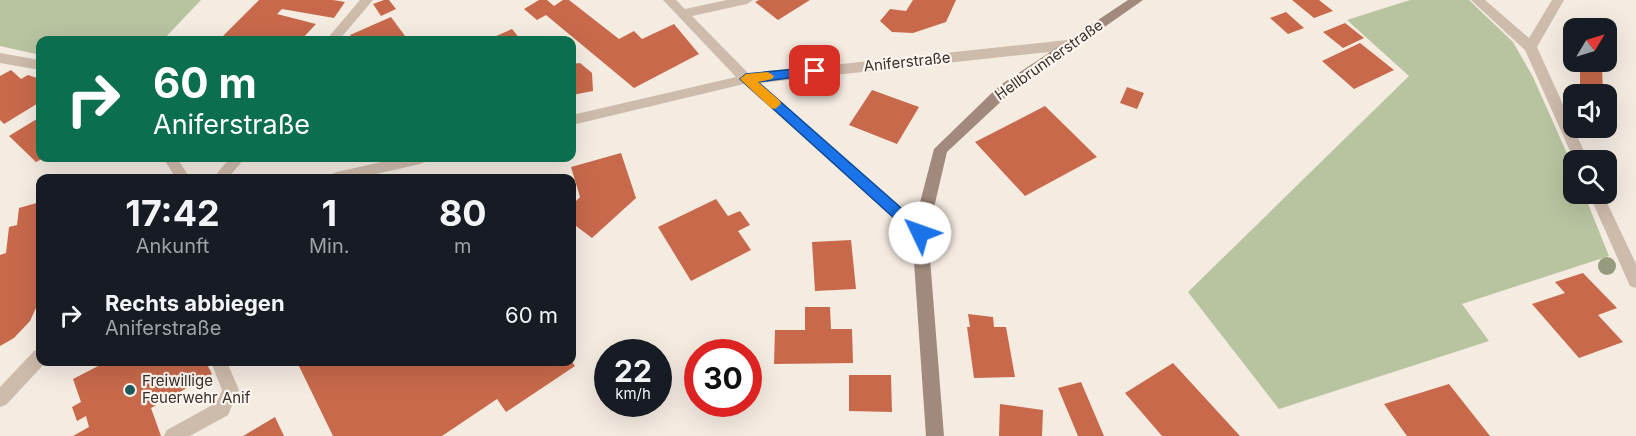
<!DOCTYPE html>
<html lang="de">
<head>
<meta charset="utf-8">
<style>
  body { margin:0; font-family:Inter,sans-serif; background:#242831; color:#f1f3f6; height:100vh; display:flex; flex-direction:column; font-size:22px; white-space:nowrap }
  * { box-sizing:border-box; margin:0 }
  p { font-size:20px; color:#9ea1a6 }
  .icon { flex:none; width:33px; height:33px; fill:none; stroke:currentColor; stroke-width:2; stroke-linecap:round; stroke-linejoin:round }
  .map { position:relative; flex:1; overflow:hidden }
  .details { position:absolute; left:36px; top:174px; width:540px; height:192px; display:flex; flex-direction:column; background:#171b24; border-radius:12px; box-shadow:0 6px 24px #0002 }
  .details>* { flex:none }
  .guide { position:absolute; left:36px; top:36px; width:540px; height:126px; border-radius:12px; box-shadow:0 6px 24px #0002; background:#0b6e4f; color:#fff; overflow:hidden }
  .needle { width:39px; rotate:52deg }
  .controls { position:absolute; left:1563px; top:18px; display:grid; gap:12px }
  .controls a { display:grid; place-items:center; width:54px; height:54px; border-radius:12px; background:#171b24; box-shadow:0 6px 24px #0002; font-size:30px }
  .speed { position:absolute; left:594px; top:339px; display:flex; gap:12px; font-size:30px; font-weight:700; text-align:center }
  .speed>* { display:grid; place-content:center; width:78px; height:78px; border-radius:50%; background:#171b24; box-shadow:0 6px 24px #0002; line-height:1 }
  .speed small { font-size:15px; font-weight:400 }
  .speed .limit { border:9px solid #d22; background:#fff; color:#111 }
  .pin { position:absolute; display:grid; place-items:center; width:51px; height:51px; color:#fff; margin:-26px; border-radius:12px; box-shadow:0 3px 9px #0006 }
  .me { position:absolute; width:66px; margin:-33px; rotate:312deg; stroke-linejoin:round; filter:drop-shadow(0 0 4px #0008) }
  .turn { display:flex; align-items:center; gap:21px; height:126px; padding:0 18px; font-size:27px }
  .turn .icon { width:78px; height:78px; stroke-width:2.5 }
  .turn b { display:block; font-size:42px; line-height:51px }
  .eta { display:flex; justify-content:space-evenly; align-items:center; height:102px; text-align:center }
  .eta b { font-size:36px; font-weight:700; line-height:42px }
  ul { padding:0; list-style:none }
  li { display:flex; align-items:center; gap:18px; height:78px; padding:0 18px }
  li div { flex:1 }
  li b { display:block; font-size:22px }
  li em { font-style:normal }
  .map>svg:first-child { display:block }
</style>
</head>
<body>
<div class="map">
<svg width="1636" height="436" viewBox="0 0 1636 436">
  <rect width="100%" height="100%" fill="#f4ebe1"/>
  <path fill="#b8c4a0" d="M0,0h201l-38,40h-123v15l-40,-9z
    M1410,0h59l44,42 20,35 40,90 1,27h10l25,62 -147,48 27,37 -210,68 -91,-117 221,-216 -62,-56z"/>
  <path fill="#c8694b" d="M259,0h74l12,2 -11,16 -52,-9 -5,5 39,10 -15,16h-82z
    M384,0h5l7,9 -15,7 -8,-12z
    M539,0h8l7,6 9,-6h6l50,39 15,-8 8,8 32,-15 25,30 -65,34 -88,-73 -9,5 -13,-11z
    M759,0h51l-32,20 -23,-18z
    M913,0h43l-10,22 -33,11 -21,-1 -12,-11 10,-12 16,2z
    M1292,0h27l14,11 -19,7z
    M1286,12l18,16 -16,6 -18,-16z
    M391,17l17,23h-54l-4,-5z
    M1345,23l19,15 -21,10 -20,-16z
    M512,29l9,11h-34z
    M1360,43l34,27 -40,19 -32,-28z
    M1580,62l22,4 1,28 -23,-5z
    M580,63l12,10 1,18 -21,4v-31z
    M11,70l10,9 7,-4 12,4v23l-36,22 -4,-4v-44z
    M1127,87l17,6 -7,16 -17,-6z
    M872,90l47,17 -22,37 -48,-19z
    M1045,106l52,51 -72,39 -50,-54z
    M40,117v41h4l-8,4 -27,-26z
    M621,153l15,45 -44,40 -20,-15v-18l8,-8 -9,-30z
    M716,199l12,17 12,-5 10,14 -12,6 13,19 -60,31 -33,-54z
    M40,202v97l-10,22 -16,17 -14,8v-91l6,-2 3,-26 8,-2 2,-17z
    M851,240l5,49 -41,2 -3,-49z
    M1583,273l34,35 -19,7 25,27 -44,16 -47,-54 33,-11 -10,-11z
    M805,307h25l1,22h21l1,34 -79,1 1,-34h30z
    M968,314l25,3 1,10h12l9,50 -41,1 -7,-51h3z
    M106,362h100l6,12 -61,34 10,28h-88l16,-9 -3,-11 -9,5 -5,-14 9,-5 -8,-23z
    M297,362h130l2,3 6,-3h137l3,4 -69,46 -9,-13 -55,37h-109z
    M1173,363l67,73h-78l-37,-43z
    M849,375h42l1,37 -43,-1z
    M1081,382l23,54h-26l-20,-48z
    M1449,384l41,52h-83l-23,-32z
    M1000,404l43,6 -1,26h-43z
    M275,417l9,19h-41z"/>
  <g fill="none" stroke-linecap="round" stroke-linejoin="round">
    <path fill="#cdbbac" fill-rule="evenodd" d="M360,0h13l-34,40h-13z
      M663,0h13l9,9 42,-9h26l-6,4 -55,12 57,58 318,-34 7,5 -7,5 -308,33 166,146 3,4 -3,4 -5,2 -5,-2 -171,-153 -172,41v-10l164,-38z
      M1471,0h14l44,38 23,-38h12l-27,47 51,113h-14l-49,-110z
      M0,53l40,7v10l-40,-7z
      M163,158h14l13,20h-14z
      M230,158h15l-17,20h-15z
      M399,158h28l-2,4 -5,2 -61,14h-29l2,-4 5,-2z
      M1589,194h14l33,70v24l-6,-2z
      M40,348v14h6l-40,43 -6,2v-20l34,-36z
      M211,362h16l12,28 -11,25 -38,21h-26l3,-6 49,-27 6,-13z"/>
    <path fill="#a18a7d" fill-rule="evenodd" d="M1128,0h15l-134,94 -62,58 -19,81 16,203h-18l-14,-203 22,-84 65,-63z"/>
  </g>
  <circle fill="#969b7f" cx="1607" cy="266" r="9"/>
  <path fill="#1a73e8" stroke="#114b97" stroke-width="1.5" d="M815,67l6,4 -2,3 -61,8 167,147 2,4 -2,4h-10l-175,-158 6,-5z"/>
  <path fill="#f59e0b" d="M768,72l6,4 -2,3 -14,3 22,19 1,3 -6,5 -4,-1 -31,-29 6,-5z"/>
  <circle fill="#1f5a5e" stroke="#fbf5ee" stroke-width="2" cx="130" cy="390" r="6"/>
  <g text-anchor="middle" stroke-width="4.5" stroke-linejoin="round" paint-order="stroke">
    <g font-size="15" fill="#3b302b" stroke="#fbf5ee">
      <text transform="translate(1049 60) rotate(-35)" y="5">Hellbrunnerstraße</text>
      <text transform="translate(907 62) rotate(-6)" y="5">Aniferstraße</text>
    </g>
    <g font-size="15" fill="#3b302b" stroke="#fbf5ee" text-anchor="start">
      <text x="142" y="386">Freiwillige<tspan x="142" dy="17">Feuerwehr Anif</tspan></text>
    </g>
  </g>
</svg>
<div class="controls">
<a><svg class="needle" viewBox="-14 -14 28 28"><path d="M0-13l5 13h-10z" fill="#e53935"/><path d="M0 13l5-13h-10z" fill="#9ea1a6"/></svg></a>
<a><svg class="icon" aria-label="sound" viewBox="0 0 24 24"><path d="M4 9h4l5-4v14l-5-4H4zM17 9q2 3 0 6"/></svg></a>
<a><svg class="icon" aria-label="search" viewBox="0 0 24 24"><circle cx="10" cy="10" r="6"/><path d="M15 15l6 6"/></svg></a>
</div>
<div class="speed"><div>22<small>km/h</small></div><div class="limit">30</div></div>
<div class="pin" style="left:815px;top:71px;background:#d93025"><svg class="icon" aria-label="arrive" viewBox="0 0 24 24"><path d="M6 21V4h12l-3 4 3 4H6"/></svg></div>
<svg class="me" style="left:920px;top:233px" viewBox="-20 -20 40 40"><circle r="19" fill="#fff"/><path d="M0-13L10 11 0 6-10 11z" fill="#1a73e8"/></svg>
<div class="guide">
<div class="turn"><svg class="icon" aria-label="right" viewBox="0 0 24 24"><path d="M7 20v-9h11M14 6l5 5-5 5"/></svg><div><b>60 m</b>Aniferstraße</div></div>
</div>
<section class="details">
<div class="eta">
<div><b>17:42</b><p>Ankunft</p></div>
<div><b>1</b><p>Min.</p></div>
<div><b>80</b><p>m</p></div>
</div>
<ul>
<li><svg class="icon" aria-label="right" viewBox="0 0 24 24"><path d="M7 20v-9h11M14 6l5 5-5 5"/></svg><div><b>Rechts abbiegen</b><p>Aniferstraße</p></div><em>60 m</em></li>
</ul>
</section>
</div>
</body>
</html>
